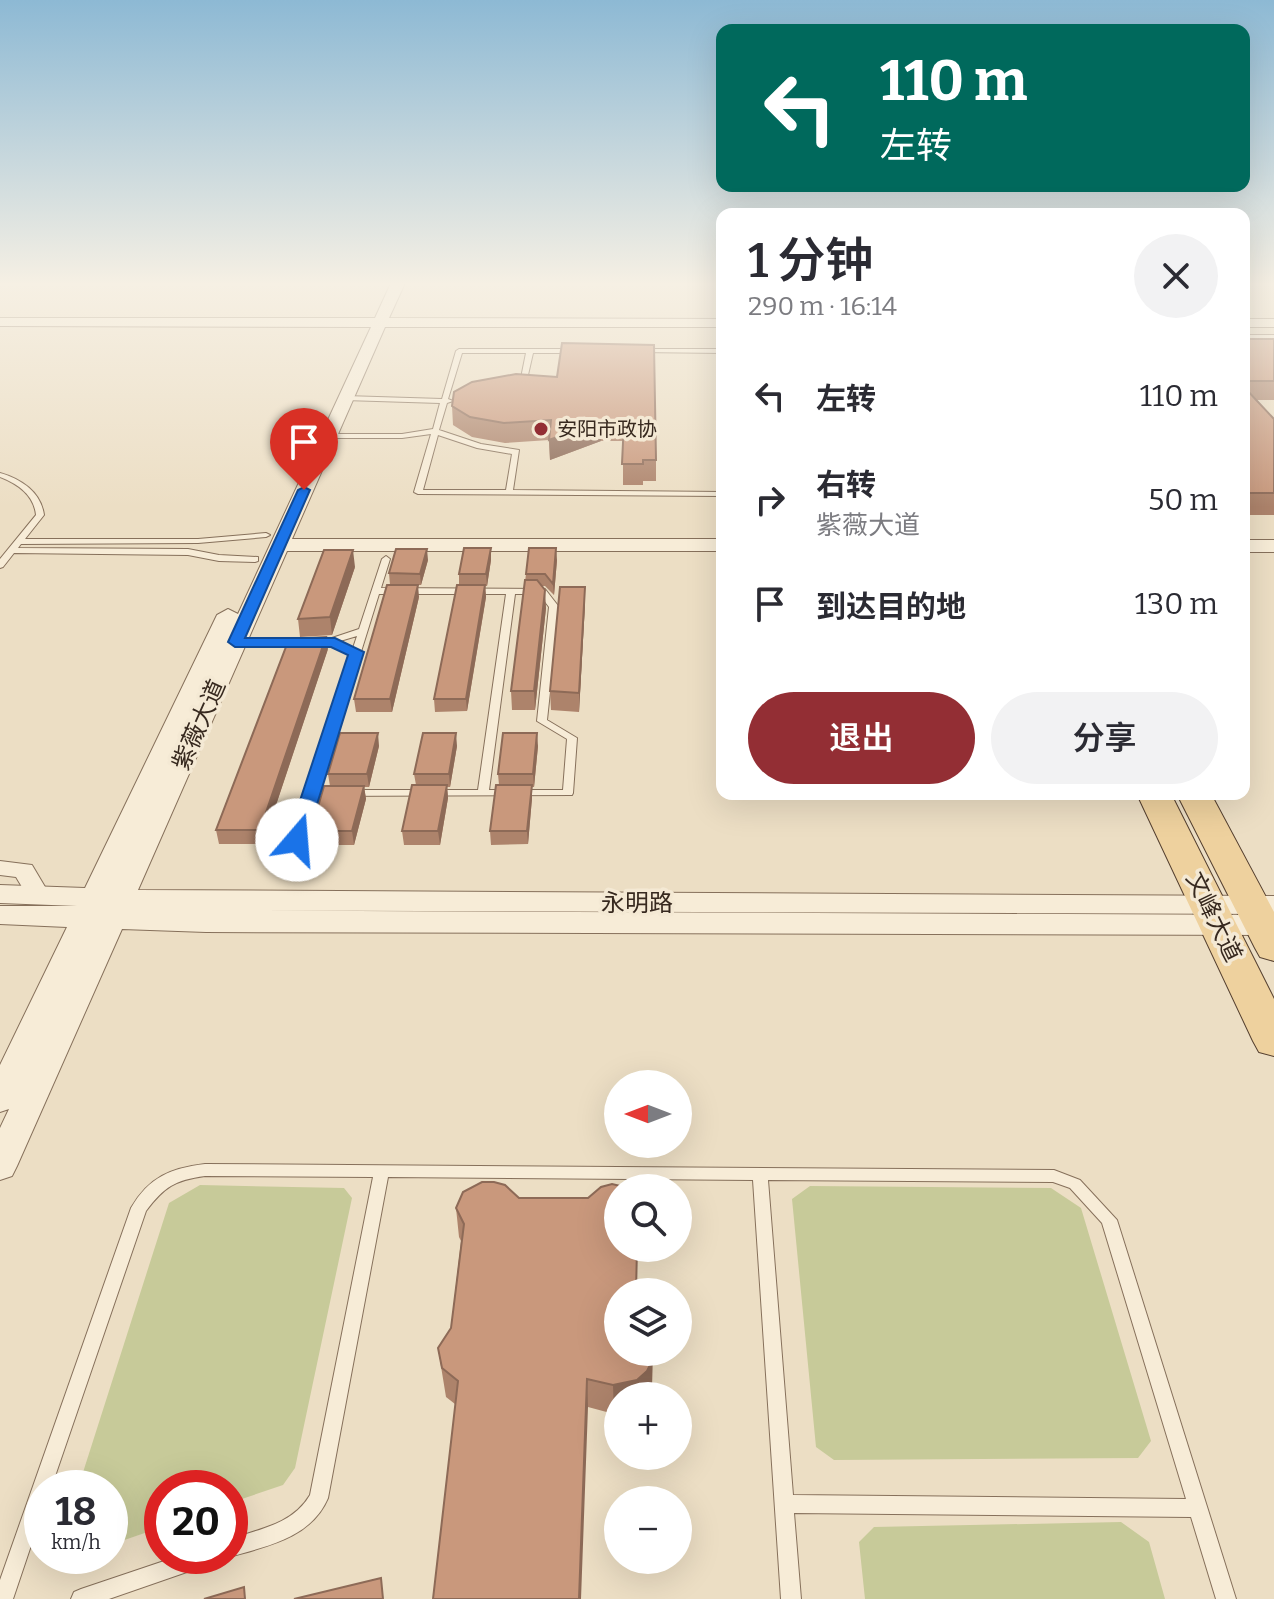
<!DOCTYPE html>
<html lang="zh">
<head>
<meta charset="utf-8">
<style>
  body { margin:0; font-family:Bitter,"Noto Sans SC",serif; background:#f2f2f3; color:#2b2b33; height:100vh; display:flex; flex-direction:column; font-size:30px; white-space:nowrap }
  * { box-sizing:border-box; margin:0 }
  p { font-size:26px; color:#7c7c81 }
  .icon { flex:none; width:44px; height:44px; fill:none; stroke:currentColor; stroke-width:2; stroke-linecap:round; stroke-linejoin:round }
  .map { position:relative; flex:1; overflow:hidden }
  .drawer { position:absolute; left:716px; top:208px; width:534px; height:592px; display:flex; flex-direction:column; background:#fff; border-radius:16px; box-shadow:0 8px 32px #0002 }
  .drawer>* { flex:none }
  .hud { position:absolute; left:716px; top:24px; width:534px; height:168px; border-radius:16px; box-shadow:0 8px 32px #0002; background:#00695c; color:#fff; overflow:hidden }
  .needle { width:52px; rotate:270deg }
  .buttons { position:absolute; left:604px; top:1070px; display:grid; gap:16px }
  .buttons a { display:grid; place-items:center; width:88px; height:88px; border-radius:50%; background:#fff; box-shadow:0 8px 32px #0002; font-size:40px }
  .speed { position:absolute; left:24px; top:1470px; display:flex; gap:16px; font-size:40px; font-weight:700; text-align:center }
  .speed>* { display:grid; place-content:center; width:104px; height:104px; border-radius:50%; background:#fff; box-shadow:0 8px 32px #0002; line-height:1 }
  .speed small { font-size:20px; font-weight:400 }
  .speed .limit { border:12px solid #d22; background:#fff; color:#111 }
  .pin { position:absolute; display:grid; place-items:center; width:68px; height:68px; color:#fff; margin:-82px -34px; border-radius:50% 50% 50% 0; rotate:-45deg; box-shadow:0 0 8px #0007 }
  .pin .icon { rotate:45deg }
  .me { position:absolute; width:88px; margin:-44px; rotate:18deg; stroke-linejoin:round; filter:drop-shadow(0 0 6px #0008) }
  .turn { display:flex; align-items:center; gap:28px; height:168px; padding:0 32px; font-size:36px }
  .turn .icon { width:104px; height:104px; stroke-width:2.5 }
  .turn b { display:block; font-size:56px; line-height:68px }
  .round { display:grid; place-items:center; flex:none; width:84px; height:84px; border-radius:42px; background:#f2f2f3 }
  .head { display:flex; align-items:center; justify-content:space-between; height:136px; padding:0 32px }
  h1 { font-size:48px; font-weight:600; line-height:60px }
  .button { display:flex; gap:16px; margin-top:auto; padding:16px 32px }
  .button a { flex:1; height:92px; border-radius:48px; background:#932e34; color:#fff; font-size:32px; font-weight:600; line-height:92px; text-align:center }
  .button a+a { background:#f2f2f3; color:#2b2b33 }
  ul { padding:0; list-style:none }
  li { display:flex; align-items:center; gap:24px; height:104px; padding:0 32px }
  li div { flex:1 }
  li b { display:block; font-size:30px }
  li em { font-style:normal }
  .map>svg:first-child { display:block }
</style>
</head>
<body>
<div class="map">
<svg width="1274" height="1599" viewBox="0 0 1274 1599">
  <rect width="100%" height="100%" fill="#ecdec4"/>
  <path fill="#c7ca99" d="M200,1185l144,3 8,10 -57,270 -12,17 -53,18v-15h-68v39l-52,18v-57h-32l91,-285z
    M810,1186l241,2 30,20 70,233 -13,17 -304,2 -18,-13 -24,-248z
    M1121,1522l28,20 16,57h-300l-6,-57 15,-15z"/>
  <g fill="none" stroke-linecap="round" stroke-linejoin="round">
    <defs>
      <path id="service" d="M1244,335h30v4h-30z
        M459,349h116l3,2 -3,2h-42l-8,35 -3,2 -3,-2 7,-35h-64l-14,46 5,2 -6,2 -8,27 42,14 38,6 -6,40 209,2v4l-304,-2 -4,-2 17,-58 -29,4h-74l-4,-2 4,-2h74l31,-5 7,-26 -95,-3 -3,-2 3,-2 97,3 14,-48zM438,435l39,13 35,6 -6,36h-83z
        M640,349h82v4l-84,-1v-2z
        M0,473c21,6 41,19 44,42l-19,24h173l68,-6 4,2 -4,2 -68,6 -177,1 -3,4 170,1 31,6 39,2v4l-3,1 -36,-1 -31,-6 -174,-2 -11,14 -3,1v-9l36,-44c-2,-20 -18,-31 -36,-38z
        M386,556l4,3 -9,29 164,1 14,18 -12,113 30,18 -4,55 -1,2 -256,1 -13,44 -2,2h-8l-2,-2 60,-186 -17,-6 -2,-2 -97,-1 -5,-3 5,-3 95,1 2,-2 27,-9 23,-70zM379,594h127l-28,196h-160zM515,594h24l10,13 -12,114 30,18 -4,51h-74zM357,636l-4,12 -12,-4 -1,-3z
        M205,1164l849,6 26,10 37,40 119,379h-20l-25,-82 -397,-4 7,86h-20l-28,-419 -365,-3 -60,321c-17,40 -61,48 -98,59l-3,-1h3v-17c30,-10 63,-15 80,-44l63,-318 -168,-1c-30,4 -41,11 -59,35l-95,277h-9v25l-29,86h-13v-19l131,-372c18,-31 40,-40 74,-44zM768,1180l285,2 17,6 32,35 84,276 -393,-4z
        M179,1556h37l-2,7 -7,2 -98,34h-38l3,-7 7,-3z"/>
      <path id="minor" d="M0,861l32,4 19,32 -4,5h-16l-15,-25 -16,-2z"/>
      <path id="tertiary" d="M391,283h14l-16,35 333,1v8h-337l-93,212h430v12h-435l-149,339 1136,6v18l-1144,-4 1144,5v20l-1068,-3 -84,-3 -105,237 -5,10 -12,4v-52l9,-19 -9,3v-47l67,-138 -67,-3v-18h77l-77,-3v-18l85,3 132,-273 11,-6 10,5 133,-287 -371,-1v-8h375z
        M1244,319h30v8h-30z
        M1244,540h30v12h-30z"/>
      <path id="primary" d="M1137,794h34l103,205v57l-15,-4 -6,-11z
        M1177,794h34l63,118v49l-14,-4 -5,-9z"/>
    </defs>
    <use href="#service" stroke="#86705b" stroke-width="2"/>
    <use href="#minor" stroke="#86705b" stroke-width="2"/>
    <use href="#tertiary" stroke="#86705b" stroke-width="2"/>
    <use href="#primary" stroke="#543f2f" stroke-width="2"/>
    <use href="#service" fill="#f7ecd7" fill-rule="evenodd"/>
    <use href="#minor" fill="#f7ecd7" fill-rule="evenodd"/>
    <use href="#tertiary" fill="#f7ecd7" fill-rule="evenodd"/>
    <use href="#primary" fill="#eed19e" fill-rule="evenodd"/>
  </g>
  <path fill="#ad836b" d="M1244,339h30v61h-17l17,19v96h-30z
    M562,343l94,117v21h-13v4h-20v-44h-22l-51,19 -1,-20 -44,3 -33,-6 -19,-12 -1,-19 105,-29z
    M428,560l-7,25h-31l-1,-12z
    M491,560l-4,26h-2l1,11 -19,114 -32,1 -1,-13 25,-114v-11z
    M557,560l-3,35 -9,-9h-3l4,22 -11,102h-23l-1,-19 15,-117z
    M355,567l-23,68 -32,2 -2,-18z
    M419,597l-27,115h-36l-2,-13z
    M585,604l-6,108 -28,-2 -1,-19z
    M328,649l-65,195h-44l-3,-14z
    M379,746l-10,41h-5l2,12 -12,46h-41l-2,-14 19,-45 -2,-12z
    M457,746l-7,41h-3l1,11 -8,47h-36l-2,-14 14,-46 -2,-11z
    M538,746l-4,41h-2v11l-4,46 -37,1 -1,-14 9,-46 -1,-11z
    M519,1198l118,61 -19,33 34,96 -38,26 -26,-7 -133,-3 -9,-7 -8,-49 13,-20 10,-87 -2,-4 -3,-29z"/>
  <path fill="#8d6a57" d="M601,421v20l-51,19 -1,-20z
    M491,548v12l-4,26 -1,-12z
    M556,548l1,12 -3,35 -1,-11z
    M427,549l1,11 -7,25 -1,-11z
    M353,550l2,17 -23,68 -2,-18z
    M418,585l1,12 -27,115 -2,-13z
    M485,585l1,12 -19,114 -1,-12z
    M585,587v17l-6,108v-19z
    M545,590l1,18 -11,102 -1,-19z
    M326,637l2,12 -65,195 -3,-14z
    M378,733l1,13 -10,41 -2,-13z
    M456,733l1,13 -7,41 -1,-13z
    M537,733l1,13 -4,41 -1,-13z
    M447,785l1,13 -8,47 -2,-14z
    M532,785v13l-4,46 -1,-13z
    M364,786l2,13 -12,46 -2,-14z
    M637,1248h8l-8,11z
    M653,1352l-1,36 -3,8h-31v17l-4,1 -1,-29z
    M587,1379l1,28 -7,192h-2z"/>
  <path fill="#c9987c" stroke="#8d6a57" stroke-width="2" d="M1244,339h30v42h-30z
    M562,343l92,2 2,115h-13v4h-21l2,-43h-23l-52,19 2,-20 -47,3 -34,-6 -18,-11 2,-14 18,-10 44,-8 41,3z
    M1244,387l30,32v74h-30z
    M464,548h27l-5,26h-27z
    M529,548h27l-3,36 -8,-10h-19z
    M396,549h31l-7,25 -31,-1z
    M324,550h29l-23,67 -32,2z
    M525,580h12l8,10 -11,101h-23z
    M387,585h31l-28,114h-36z
    M457,585h28l-19,114h-32z
    M560,587h25l-6,106 -29,-2z
    M326,637l-66,193h-44l73,-191z
    M340,733h38l-11,41h-39z
    M423,733h33l-7,41h-35z
    M503,733h34l-4,41h-35z
    M412,785h35l-9,46h-36z
    M496,785h36l-5,46h-37z
    M324,786h40l-12,45h-41z
    M482,1182h12l11,3 14,13h69l13,-11 11,-3 17,4h-11v60h19l-1,44h-18v60h35v7l-6,12 -10,9 -24,5 -26,-6 -8,220h-146l25,-218 -16,-13 -4,-20 13,-20 13,-104 -8,-16 7,-16z
    M381,1578l2,21h-89z
    M244,1587l1,12h-41z"/>
  <linearGradient id="sky" x2="0" y2="1"><stop stop-color="#8db9d4"/><stop offset="0.56" stop-color="#f6f0e4"/><stop offset="1" stop-color="#f6f0e4" stop-opacity="0"/></linearGradient>
  <rect width="1274" height="507" fill="url(#sky)"/>
  <path fill="#1a73e8" stroke="#114b97" stroke-width="2" d="M304,487l6,3 -65,148h90l29,14 -58,188 -9,5 -10,-5 61,-185 -17,-8h-96l-7,-5 70,-152z"/>
  <circle fill="#932e34" stroke="#f4e9d4" stroke-width="3" cx="541" cy="429" r="8"/>
  <g text-anchor="middle" stroke-width="7" stroke-linejoin="round" paint-order="stroke">
    <g font-size="20" fill="#37291f" stroke="#f4e9d4" text-anchor="start">
      <text x="557" y="436">安阳市政协</text>
    </g>
    <g font-size="24" fill="#37291f" stroke="#f4e9d4">
      <text transform="translate(199 725) rotate(-66)" y="8">紫薇大道</text>
      <text x="637" y="911">永明路</text>
      <text transform="translate(1214 917) rotate(64)" y="8">文峰大道</text>
    </g>
  </g>
</svg>
<div class="buttons">
<a><svg class="needle" viewBox="-14 -14 28 28"><path d="M0-13l5 13h-10z" fill="#e53935"/><path d="M0 13l5-13h-10z" fill="#7c7c81"/></svg></a>
<a><svg class="icon" aria-label="search" viewBox="0 0 24 24"><circle cx="10" cy="10" r="6"/><path d="M15 15l6 6"/></svg></a>
<a><svg class="icon" aria-label="layers" viewBox="0 0 24 24"><path d="M12 4l9 5-9 5-9-5zM3 14l9 5 9-5"/></svg></a>
<a>+</a>
<a>−</a>
</div>
<div class="speed"><div>18<small>km/h</small></div><div class="limit">20</div></div>
<div class="pin" style="left:304px;top:490px;background:#d93025"><svg class="icon" aria-label="arrive" viewBox="0 0 24 24"><path d="M6 21V4h12l-3 4 3 4H6"/></svg></div>
<svg class="me" style="left:297px;top:840px" viewBox="-20 -20 40 40"><circle r="19" fill="#fff"/><path d="M0-13L10 11 0 6-10 11z" fill="#1a73e8"/></svg>
<div class="hud">
<div class="turn"><svg class="icon" aria-label="left" viewBox="0 0 24 24"><path d="M17 20v-9H6M10 6l-5 5 5 5"/></svg><div><b>110 m</b>左转</div></div>
</div>
<section class="drawer">
<div class="head"><div><h1>1 分钟</h1><p>290 m · 16:14</p></div><a class="round"><svg class="icon" aria-label="close" viewBox="0 0 24 24"><path d="M6 6l12 12M18 6L6 18"/></svg></a></div>
<ul>
<li><svg class="icon" aria-label="left" viewBox="0 0 24 24"><path d="M17 20v-9H6M10 6l-5 5 5 5"/></svg><div><b>左转</b></div><em>110 m</em></li>
<li><svg class="icon" aria-label="right" viewBox="0 0 24 24"><path d="M7 20v-9h11M14 6l5 5-5 5"/></svg><div><b>右转</b><p>紫薇大道</p></div><em>50 m</em></li>
<li><svg class="icon" aria-label="arrive" viewBox="0 0 24 24"><path d="M6 21V4h12l-3 4 3 4H6"/></svg><div><b>到达目的地</b></div><em>130 m</em></li>
</ul>
<div class="button"><a>退出</a><a>分享</a></div>
</section>
</div>
</body>
</html>
